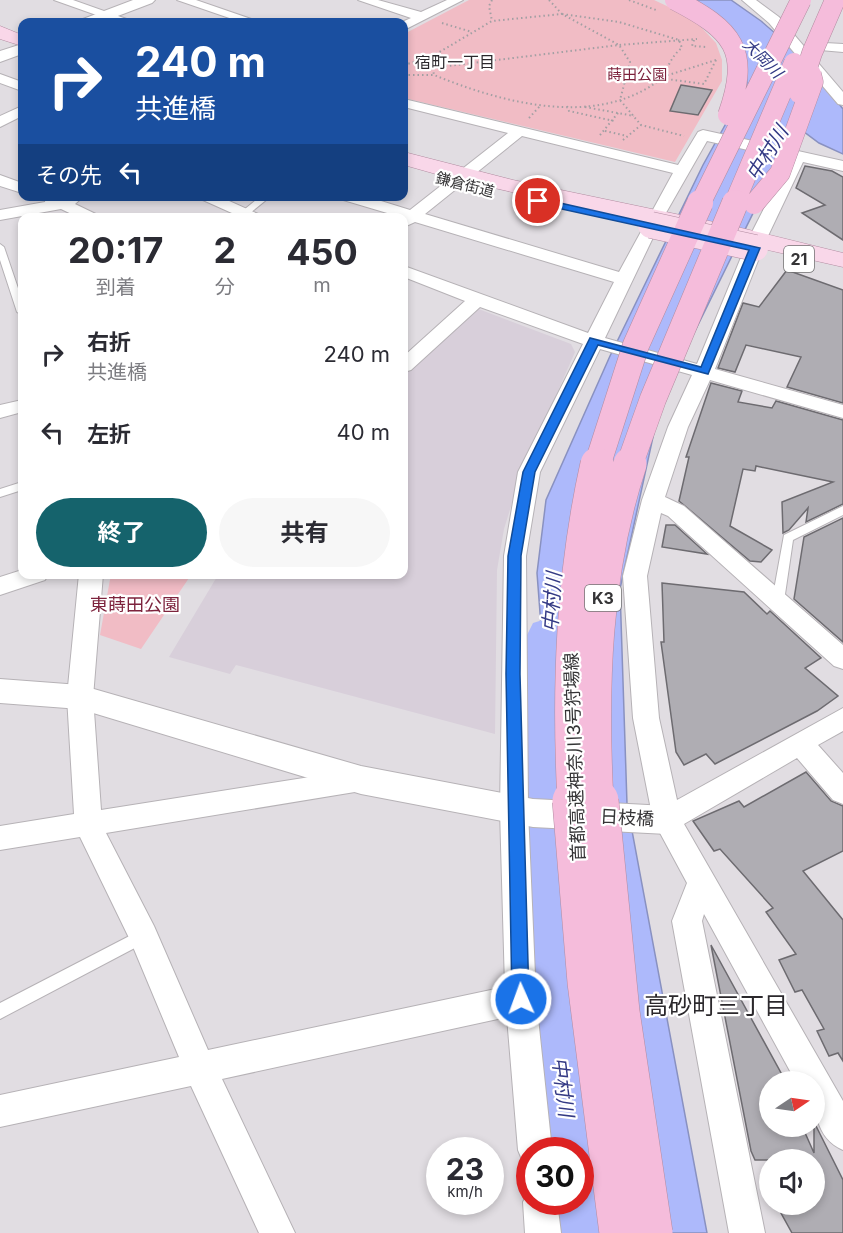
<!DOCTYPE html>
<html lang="ja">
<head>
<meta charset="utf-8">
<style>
  body { margin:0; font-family:Inter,"Noto Sans JP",sans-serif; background:#f7f7f7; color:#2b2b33; height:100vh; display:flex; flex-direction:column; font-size:22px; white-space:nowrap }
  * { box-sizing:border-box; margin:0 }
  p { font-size:20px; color:#7c7c81 }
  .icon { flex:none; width:33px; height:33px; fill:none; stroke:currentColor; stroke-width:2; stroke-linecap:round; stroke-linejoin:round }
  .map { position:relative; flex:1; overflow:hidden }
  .sheet { position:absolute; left:18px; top:213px; width:390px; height:366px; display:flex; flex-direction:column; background:#fff; border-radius:12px; box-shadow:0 3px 9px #0003 }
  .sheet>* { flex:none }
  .guide { position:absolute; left:18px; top:18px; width:390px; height:183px; border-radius:12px; box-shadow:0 3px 9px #0003; background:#1a4fa0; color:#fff; overflow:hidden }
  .needle { width:39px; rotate:77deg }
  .fabs { position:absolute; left:759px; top:1071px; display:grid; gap:12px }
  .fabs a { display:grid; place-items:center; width:66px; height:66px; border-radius:50%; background:#fff; box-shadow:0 3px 9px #0003; font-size:30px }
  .speed { position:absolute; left:426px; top:1137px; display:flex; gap:12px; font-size:30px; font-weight:700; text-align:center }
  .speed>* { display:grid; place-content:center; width:78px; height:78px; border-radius:50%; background:#fff; box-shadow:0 3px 9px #0003; line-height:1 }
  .speed small { font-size:15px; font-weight:400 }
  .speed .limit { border:9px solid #d22; background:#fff; color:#111 }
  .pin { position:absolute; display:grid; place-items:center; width:51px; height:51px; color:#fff; margin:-26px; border:3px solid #fff; border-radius:50%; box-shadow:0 2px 6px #0007 }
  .me { position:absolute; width:66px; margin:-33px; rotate:358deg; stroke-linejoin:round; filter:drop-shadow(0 0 4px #0008) }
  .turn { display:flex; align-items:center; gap:21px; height:126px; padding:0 18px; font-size:27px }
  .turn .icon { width:78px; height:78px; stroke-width:2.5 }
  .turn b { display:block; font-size:42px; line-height:51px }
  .then { display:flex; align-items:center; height:57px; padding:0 18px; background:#0003; gap:12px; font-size:22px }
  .eta { display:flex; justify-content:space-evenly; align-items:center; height:102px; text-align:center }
  .eta b { font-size:36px; font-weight:700; line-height:42px }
  .primary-button { display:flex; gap:12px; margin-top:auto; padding:12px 18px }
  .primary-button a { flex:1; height:69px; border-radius:36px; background:#15636c; color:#fff; font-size:24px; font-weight:700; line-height:69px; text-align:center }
  .primary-button a+a { background:#f7f7f7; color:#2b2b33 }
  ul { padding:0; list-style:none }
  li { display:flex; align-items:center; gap:18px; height:78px; padding:0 18px }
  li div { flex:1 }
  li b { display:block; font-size:22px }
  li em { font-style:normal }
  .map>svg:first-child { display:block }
</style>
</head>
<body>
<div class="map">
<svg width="843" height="1233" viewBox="0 0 843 1233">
  <rect width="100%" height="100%" fill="#e1dde2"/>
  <path fill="#d8cfda" d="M476,308l95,36 4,8 -56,128 -15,49 -7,41 -2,164 -259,-69 -6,9 -61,-17 49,-82 186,-1v-201z"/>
  <path fill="#f1bcc5" d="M469,0h185l30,14 17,13 15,16 6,17v21l-47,81 -271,-64v-64z
    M111,574h80v1l-50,74 -41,-14z"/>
  <path fill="#adb9fb" stroke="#8991c0" stroke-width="1.5" d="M673,0h58l30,21 38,33 44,55v45l-24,-11 -23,-17 -135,274 -41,189 7,215 80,429h-111l-34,-331 -25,-329 9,-73 64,-144 93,-191 37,-67 7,-15 -5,-30z"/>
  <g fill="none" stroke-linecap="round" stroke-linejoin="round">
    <path fill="#adb9fb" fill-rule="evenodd" d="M549,618l16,5 6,12v164l12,225 18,126 -8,22 -7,2 14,6 9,22 5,31h-64l-3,-31h33v-52h-39c-25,-170 -20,-343 -14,-515l6,-12z"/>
  </g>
  <path fill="#afadb3" stroke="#6d6b70" stroke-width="1.5" d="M681,85l31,5 -14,25 -28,-4z
    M805,166l27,5 11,6v63l-41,-27 23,-8 -29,-17z
    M787,270l56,20v113l-56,-16 14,-30 -55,-12 -11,27 -17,-4 25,-65 16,4z
    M711,383l31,8 -4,11 34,6 4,-7 67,19v84l-37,18 2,-14 -19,22 -6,3 -1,-31 51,-20 -77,-16 -1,5 -12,-2 -13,57 42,24 -11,12 -11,-1 -71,-60 10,-44h-3z
    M843,518v124l-49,-43 10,-62z
    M666,525h9l32,29 -45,-7z
    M662,583l82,9 23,22 3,-3 51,47 -16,10 33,28 -21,15 -102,53 -9,-10 -22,11 -8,-13 -15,-110h3z
    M806,772l25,29 12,5v45l-40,20 40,49v141l-5,-8 -9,3 -12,-25 7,-2 -22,-39 -7,2 -16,-32 17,-6 -30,-42 7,-4 -53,-59 -6,2 -21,-30 46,-20 5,6z
    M711,945l75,137h-16v44h32l12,27v-31l29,58v53h-51l-16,-29h38v-44h-59l-4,-9z"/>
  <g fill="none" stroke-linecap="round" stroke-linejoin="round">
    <defs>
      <path id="service" d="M261,196h10l-27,22h-10z
        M0,244l4,3 18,53v15l-5,-3 -17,-52z
        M22,482v8l-22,7v-8z
        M843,506v9l-50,25 -9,61 -6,4 -4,-1 -2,-3 12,-66z
        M143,929l5,2 2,5 -2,5 -148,78v-16z"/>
      <path id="minor" d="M54,0h19l62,22h-19z
        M177,0h19l64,22h-19z
        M358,0h20l43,12 26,-12h16l-55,28 -4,-1 -2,-5 9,-4z
        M742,0h14l23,17 64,75v13l-5,-1 -69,-81z
        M825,43l18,1v8l-23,-2 -2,-3z
        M0,74l22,8v9l-22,-8z
        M404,99l274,66 20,-33 5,-2 140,31v10l-40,-9 -36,76 -52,131 128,36v13l-133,-38 -22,47 -23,70 19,9 159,139v24l-9,-3 -166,-150 -7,-3 -14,63 12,142 18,82 166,-92v23l-25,14 25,28v31l-10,-4 -36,-42 -113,66 159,277v49c-28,-12 -29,-42 -29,-68h-18l-92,-168 -2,7 63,312h-36l-57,-312 15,-38 -34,-63 -20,-102 -10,-142 19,-76 26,-73 24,-52 -92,-26 -60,123 -14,84 2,254 8,189 16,151h-22v15l-7,-3 -5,-12 -11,-133 -285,62 73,154h-36l-68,-147 -191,41v-32l179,-38 -48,-115 -51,-105 -80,13v-24l74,-12 -7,-117 12,-123h24l-10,123 8,113 260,-41 10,3 3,8 -3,8 -10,3 -255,42 48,93 54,124 297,-63 -5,-177 4,-254 14,-84 65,-128 -103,-37 -69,63 -7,2v-16l61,-55 -61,-24v-11l184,67 26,-51 -199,-60 -11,5v-9l-64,-19 -2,-3h27l45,14 98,-77 -104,-26zM522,136l151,37 -54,99 -194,-58zM707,141l82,18 -40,79 -52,126 -92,-26 54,-113z
        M22,106v10l-22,11v-11z
        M0,175l22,8v10l-22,-7z
        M194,196h24l49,22h-24z
        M46,197l38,-1 -9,8 29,14h-24l-19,-9 -61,11v-10l45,-8z
        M22,400v12l-22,6v-13z
        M22,570v4h26l-3,6 -45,15v-18z
        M530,1189v13h27l4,31h-36l-2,-31z"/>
      <path id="tertiary" d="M133,0h22l-3,3 -50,19h-21l2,-3z
        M22,44v10l-22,8v-11z
        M0,679l80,6 281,81 172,33 134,7 12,4 4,10 -4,10 -12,4 -134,-7 -172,-33 -281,-85 -80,-6z"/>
      <path id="primary" d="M0,26l22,9v11l-22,-7z
        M404,152l109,28 220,46 110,27v14l-393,-89 -46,-13z"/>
    </defs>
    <use href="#service" stroke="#b6b2b6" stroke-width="2"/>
    <use href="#minor" stroke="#b6b2b6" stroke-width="2"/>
    <use href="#tertiary" stroke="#b6b2b6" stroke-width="2"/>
    <use href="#primary" stroke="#b28ca1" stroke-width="1"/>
    <path stroke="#a29fa3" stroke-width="2" stroke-dasharray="1.5 3" stroke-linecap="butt" d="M492,0l-3,6 3,15
      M549,0l13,14 57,31 11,17 -10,38 21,25 43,11
      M629,0l27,10
      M562,14l57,8 60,18 3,8c-13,9 -15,27 -28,36 -64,43 -154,18 -220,-9l-3,-18 61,-36z
      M442,23l30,9
      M694,40l-2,6 14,1
      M716,60l-12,24 -45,-6z
      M404,65l27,-8
      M432,68l187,-23 78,-6
      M404,75h30
      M567,106l2,5 45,10
      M585,107l49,9
      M529,118l11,-12
      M605,131l22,5
      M600,135l18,-22
      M623,140l18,-15"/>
    <use href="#service" fill="#fff" fill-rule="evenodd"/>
    <use href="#minor" fill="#fff" fill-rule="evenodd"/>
    <use href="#tertiary" fill="#fff" fill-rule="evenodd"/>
    <use href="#primary" fill="#f9d7e9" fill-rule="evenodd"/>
    <defs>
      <path id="primary-bridge" d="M651,225l104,23"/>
      <path id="motorway-bridge-far3" d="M675,0c58,30 76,50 53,115
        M799,93l13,-40 23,-53
        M700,204l101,-204
        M734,204l60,-141
        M754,204l26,-31 33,-91 -2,-8"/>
      <path id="motorway-bridge-far2" d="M597,466l39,-121 64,-142
        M629,466l24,-67 82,-196"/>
      <path id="motorway-bridge-far1" d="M574,802c-6,-114 -2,-226 23,-338
        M597,802c-6,-113 -3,-229 33,-338"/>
      <path id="motorway-bridge" d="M574,801l15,181 32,251
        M597,801l21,211 33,221"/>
    </defs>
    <use href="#primary-bridge" stroke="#b28ca1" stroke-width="27" stroke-linecap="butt"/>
    <use href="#motorway-bridge-far3" stroke="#b28ca1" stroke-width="21" stroke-linecap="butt"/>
    <use href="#motorway-bridge-far2" stroke="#b28ca1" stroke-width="27" stroke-linecap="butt"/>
    <use href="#motorway-bridge-far1" stroke="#b28ca1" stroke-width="34" stroke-linecap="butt"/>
    <use href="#motorway-bridge" stroke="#b28ca1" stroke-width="44" stroke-linecap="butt"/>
    <use href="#primary-bridge" stroke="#f9d7e9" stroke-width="26"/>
    <use href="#motorway-bridge-far3" stroke="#f5bcdb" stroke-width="20"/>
    <use href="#motorway-bridge-far2" stroke="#f5bcdb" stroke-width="26"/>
    <use href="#motorway-bridge-far1" stroke="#f5bcdb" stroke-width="33"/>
    <use href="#motorway-bridge" stroke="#f5bcdb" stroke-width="43"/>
  </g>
  <path fill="#1a73e8" stroke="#114b97" stroke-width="1.5" d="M538,198l222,50 -52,126 -110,-29 -63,127 -14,84 -1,118 9,325 -2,6 -6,2 -7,-2 -2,-6 -6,-325 2,-118 15,-84 67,-134 111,29 48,-117 -215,-47v-4z"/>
  <g text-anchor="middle" stroke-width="4.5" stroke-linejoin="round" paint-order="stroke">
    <g font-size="15" fill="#7d233d" stroke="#fff">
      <text x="637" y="80">蒔田公園</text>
    </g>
    <g font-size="15" fill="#353436" stroke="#fff">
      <text transform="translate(465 185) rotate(14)" y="5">鎌倉街道</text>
    </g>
    <g font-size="16" font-style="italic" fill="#343a85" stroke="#fff">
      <text transform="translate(763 58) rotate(45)" y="6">大岡川</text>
    </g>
    <g font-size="16" fill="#2b282c" stroke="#fff">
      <text x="455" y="68">宿町一丁目</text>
    </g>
    <g fill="#fff" stroke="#727172" stroke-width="1.5">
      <rect x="784" y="246" width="30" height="26" rx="4.5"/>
      <rect x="585" y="585" width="36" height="26" rx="4.5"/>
    </g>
    <g font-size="16" font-weight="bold" fill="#353436">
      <text x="799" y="265">21</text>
      <text x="603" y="604">K3</text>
    </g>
    <g font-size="18" fill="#7d233d" stroke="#fff">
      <text x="135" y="611">東蒔田公園</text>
    </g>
    <g font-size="18" fill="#353436" stroke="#fff">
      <text transform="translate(575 757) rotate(-92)" y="6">首都高速神奈川3号狩場線</text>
      <text transform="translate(627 818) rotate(3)" y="6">日枝橋</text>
    </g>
    <g font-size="20" font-style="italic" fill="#343a85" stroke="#fff">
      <text transform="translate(767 153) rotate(-58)" y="7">中村川</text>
      <text transform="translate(552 602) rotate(-86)" y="7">中村川</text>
      <text transform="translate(563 1087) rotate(83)" y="7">中村川</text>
    </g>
    <g font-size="24" fill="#2b282c" stroke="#fff">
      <text x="716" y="1014">高砂町三丁目</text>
    </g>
  </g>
</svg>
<div class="fabs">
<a><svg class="needle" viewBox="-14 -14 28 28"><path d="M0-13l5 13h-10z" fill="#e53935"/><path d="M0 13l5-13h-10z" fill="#7c7c81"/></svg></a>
<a><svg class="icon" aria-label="sound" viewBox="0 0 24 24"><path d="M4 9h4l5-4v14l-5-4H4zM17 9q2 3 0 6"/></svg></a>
</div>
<div class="speed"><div>23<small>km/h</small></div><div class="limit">30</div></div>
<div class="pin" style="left:538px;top:201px;background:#d93025"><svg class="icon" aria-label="arrive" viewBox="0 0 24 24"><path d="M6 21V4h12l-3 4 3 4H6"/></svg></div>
<svg class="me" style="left:521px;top:999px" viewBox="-20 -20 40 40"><circle r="17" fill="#1a73e8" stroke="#fff" stroke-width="3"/><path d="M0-11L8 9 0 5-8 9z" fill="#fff"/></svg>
<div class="guide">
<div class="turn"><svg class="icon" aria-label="right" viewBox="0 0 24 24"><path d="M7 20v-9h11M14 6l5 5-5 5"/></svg><div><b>240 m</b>共進橋</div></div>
<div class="then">その先<svg class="icon" aria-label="left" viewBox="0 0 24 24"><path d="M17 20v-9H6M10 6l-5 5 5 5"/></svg></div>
</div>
<section class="sheet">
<div class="eta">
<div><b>20:17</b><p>到着</p></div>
<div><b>2</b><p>分</p></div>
<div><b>450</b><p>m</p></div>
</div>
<ul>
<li><svg class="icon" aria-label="right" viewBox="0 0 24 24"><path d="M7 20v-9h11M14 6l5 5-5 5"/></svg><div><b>右折</b><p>共進橋</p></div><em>240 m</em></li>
<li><svg class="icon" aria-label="left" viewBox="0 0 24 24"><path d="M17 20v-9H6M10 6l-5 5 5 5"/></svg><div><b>左折</b></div><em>40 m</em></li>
</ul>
<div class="primary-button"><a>終了</a><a>共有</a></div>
</section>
</div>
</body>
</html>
